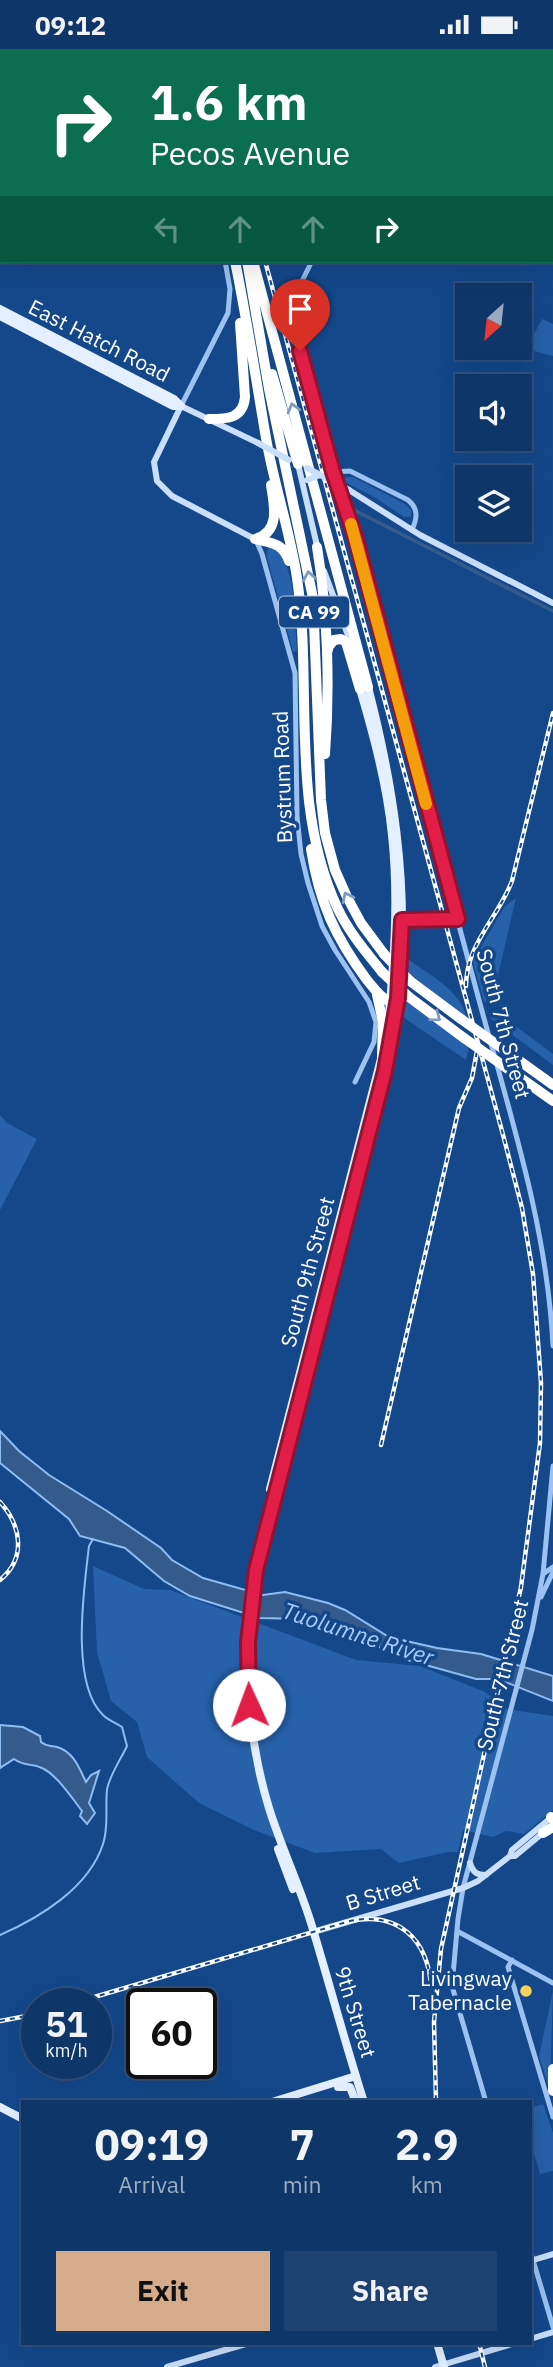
<!DOCTYPE html>
<html lang="en">
<head>
<meta charset="utf-8">
<style>
  body { margin:0; font-family:"IBM Plex Sans",sans-serif; background:#1d4171; color:#f1f3f6; height:100vh; display:flex; flex-direction:column; font-size:26px; white-space:nowrap }
  * { box-sizing:border-box; margin:0 }
  p { font-size:23px; color:#9babc0 }
  .icon { flex:none; width:38px; height:38px; fill:none; stroke:currentColor; stroke-width:2; stroke-linecap:round; stroke-linejoin:round }
  .map { position:relative; flex:1; overflow:hidden }
  .sheet { position:absolute; left:21px; top:2051px; width:511px; height:245px; display:flex; flex-direction:column; background:#0f3668; border-radius:0px; box-shadow:0 7px 28px #0002,0 0 0 2px #2f507c }
  .sheet>* { flex:none }
  .banner { position:absolute; left:0px; top:0px; width:553px; height:214px; box-shadow:0 7px 28px #0002,0 0 0 2px #2f507c; background:#0b6e4f; color:#fff; overflow:hidden }
  .needle { width:46px; rotate:207deg }
  .tools { position:absolute; left:455px; top:234px; display:grid; gap:14px }
  .tools a { display:grid; place-items:center; width:77px; height:77px; border-radius:0px; background:#0f3668; box-shadow:0 7px 28px #0002,0 0 0 2px #2f507c; font-size:35px }
  .speed { position:absolute; left:21px; top:1939px; display:flex; gap:14px; font-size:35px; font-weight:700; text-align:center }
  .speed>* { display:grid; place-content:center; width:91px; height:91px; border-radius:50%; background:#0f3668; box-shadow:0 7px 28px #0002,0 0 0 2px #2f507c; line-height:1 }
  .speed small { font-size:18px; font-weight:400 }
  .speed .limit { border:4px solid #111; border-radius:10px; background:#fff; color:#111 }
  .pin { position:absolute; display:grid; place-items:center; width:60px; height:60px; color:#fff; margin:-72px -30px; border-radius:50% 50% 50% 0; rotate:-45deg; box-shadow:0 0 7px #0007 }
  .pin .icon { rotate:45deg }
  .me { position:absolute; width:77px; margin:-38px; rotate:358deg; stroke-linejoin:round; filter:drop-shadow(0 0 5px #0008) }
  .turn { display:flex; align-items:center; gap:24px; height:147px; padding:0 35px; font-size:32px }
  .turn .icon { width:91px; height:91px; stroke-width:2.5 }
  .turn b { display:block; font-size:49px; line-height:60px }
  .lanes { display:flex; align-items:center; height:66px; padding:0 35px; background:#0003; justify-content:center; gap:35px; direction:ltr }
  .lanes .off { opacity:.35 }
  .eta { display:flex; justify-content:space-evenly; align-items:center; height:119px; text-align:center }
  .eta b { font-size:42px; font-weight:800; line-height:49px }
  .cta { display:flex; gap:14px; margin-top:auto; padding:14px 35px }
  .cta a { flex:1; height:80px; border-radius:0px; background:#d6ab8b; color:#111; font-size:28px; font-weight:800; line-height:80px; text-align:center }
  .cta a+a { background:#1d4171; color:#f1f3f6 }
  .status { display:flex; justify-content:space-between; align-items:center; height:49px; padding:0 35px; background:#0f3668; direction:ltr }
  .status svg { height:19px; fill:currentColor }
  .map>svg:first-child { display:block }
</style>
</head>
<body>
<div class="status"><b>09:12</b><svg viewBox="0 0 49 12"><path d="M0 12V9h3v3zM5 12V6h3v6zM10 12V3h3v9zM15 12V0h3v12zM26 1h20v11H26zM47 4h2v5h-2z"/></svg></div>
<div class="map">
<svg width="553" height="2318" viewBox="0 0 553 2318">
  <rect width="100%" height="100%" fill="#14488b"/>
  <path fill="#2661aa" d="M542,270l11,5v32l-27,-7z
    M347,428h6l52,27 6,6v7h-7l-28,-19 -33,-17z
    M268,497l9,1c20,29 17,70 20,104l-4,1 -26,-95z
    M516,849l-22,94v9l-6,3 -4,-3 -11,-39 2,-5 30,-51z
    M406,909c22,16 54,31 61,60l-56,-43 -5,-8z
    M402,949l67,49 -3,13 -66,-45z
    M497,963l56,42v11l-63,-47 2,-5z
    M0,1066l7,8 30,16 -37,71z
    M93,1517l51,23 26,1 186,70 64,6 65,26 22,17 46,7v94l-29,24 -18,-3 -13,6 -30,-7 -5,22h-10l-49,11 -18,-14 -66,4 -61,-23 -55,-27 -52,-46 -10,-35 -26,-21 -14,-49z
    M553,1942l-3,94h-2l-9,-29z
    M543,2055l10,29v38l-13,3 -10,-34v-32z"/>
  <path fill="#345b8c" stroke="#8dbdf3" stroke-width="2" d="M0,1382l19,20 30,24 58,36 54,37 11,12 31,18 60,17 22,-3 43,11 17,7 44,27 48,11 44,6 72,22v25l-55,-22h-22l-72,-20 -42,-20 -29,-3 -31,-17 -42,-1 -70,-22 -26,-15 -39,-33 -45,-12 -11,-17 -69,-56z
    M0,1676l23,2 17,9 1,6c6,5 9,3 16,5 17,5 22,21 29,35l5,-7 8,-4 -10,32 6,10 -8,11 -7,-8 2,-5c-10,-13 -26,-37 -40,-43 -10,-5 -17,-1 -28,-9l-14,9z"/>
  <g fill="none" stroke-linecap="round" stroke-linejoin="round">
    <path stroke="#8dbdf3" stroke-width="2" d="M0,1886c39,-17 89,-47 103,-91 6,-18 2,-36 4,-54 2,-14 14,-31 20,-44l-5,-19c-6,-4 -14,-7 -19,-12 -33,-31 -19,-127 -14,-169l4,-7"/>
    <path stroke="#345b8c" stroke-width="3.5" d="M352,460l201,102"/>
    <path stroke="#9bc2f0" stroke-width="5" d="M169,0v2
      M415,2l1,-2
      M312,212l-19,38 -3,15 43,158 23,67c40,154 81,308 123,461 31,115 68,226 74,346
      M181,357l47,-93 2,-24 -5,-28
      M333,423l17,-1 58,29c11,9 9,19 4,30
      M256,491l6,14 33,119 2,143 4,38 7,29 14,43 13,24 34,52 7,20 -2,20 -19,40
      M402,870h56
      M543,1525l10,-7
      M541,1548l12,-25
      M457,1882l96,52
      M512,1911l-4,7 45,150
      M486,2053l-34,-116 6,-67 5,-31 69,-258 11,-56 10,-108
      M530,2201l23,77"/>
    <path stroke="#c9dffb" stroke-width="6" d="M298,415l20,86
      M349,441l71,45 133,68
      M255,490l-83,-43 -15,-15 -3,-19 27,-56 77,37
      M324,522l28,75
      M510,1807l2,-6 41,-34
      M470,1814c3,9 6,12 16,12
      M313,1883l150,-44 15,-7 32,-25h5l29,-24
      M530,2212l23,-7
      M530,2290l23,-7
      M167,2318l82,-24
      M435,2318l80,-24"/>
    <path stroke="#e4efff" stroke-width="8" d="M0,260l174,90 7,7
      M0,267l173,90h8
      M360,640c14,48 27,96 32,146 7,65 2,132 -5,197
      M270,1440l113,-438
      M278,1800l15,40
      M338,2038h12l5,13 4,2
      M272,2053l84,-26
      M364,2053c-19,-59 -35,-120 -53,-179 -12,-39 -30,-76 -42,-115 -27,-88 -26,-179 -7,-268 24,-81 43,-164 65,-246 27,-101 64,-209 73,-314 8,-100 -7,-197 -32,-293
      M0,2058l23,12
      M437,2294l7,24"/>
    <path stroke="#fff" stroke-width="10" d="M179,0v2
      M192,0v2
      M235,212c12,59 21,118 31,177 8,47 24,93 31,140 16,110 -8,225 40,329 11,24 29,45 45,65
      M247,212l22,128 44,209 8,202 4,33 10,37 12,27 14,26 23,31
      M253,212l115,426
      M272,325l26,90
      M209,370c18,0 34,0 36,-22l-5,-74
      M255,490c26,-7 19,-34 16,-54
      M255,490c17,4 28,4 34,22
      M317,498c11,66 13,141 8,207
      M327,604l2,-7 5,-6 7,-1 5,3 14,47
      M311,800c8,53 24,88 56,131 7,8 13,18 23,22
      M410,932l51,38
      M377,946l6,27 -1,34
      M409,948l55,41
      M503,1000l50,36
      M508,1020l45,32
      M551,1768l2,2
      M543,1784l10,-6
      M553,2020v22"/>
    <defs>
      <path id="rail" d="M205,0l1,2
        M551,94l2,1
        M265,212l237,870 20,77 11,66 8,109 -1,60 -19,144 -80,362 -7,73 2,80
        M466,937c0,-42 32,-68 46,-105l41,-168
        M381,1396l78,-337 13,-30 5,-27
        M0,1453c21,23 27,56 0,78
        M71,1955l279,-83c48,-10 78,18 81,66
        M0,1972l37,-7
        M479,2294l6,24"/>
    </defs>
    <use href="#rail" stroke="#fff" stroke-width="4.5"/>
    <use href="#rail" stroke="#14488b" stroke-width="2" stroke-dasharray="5" stroke-linecap="butt"/>
    <path stroke="#c9dffb" stroke-width="6" d="M258,394l31,17
      M307,419l42,22
      M307,431l13,-5"/>
    <path stroke="#fff" stroke-width="10" d="M384,905l26,27
      M382,923l27,25
      M461,970l42,30
      M464,989l44,31"/>
  </g>
  <defs><path id="oneway-chevron" d="M-2-3.5L2.5 0L-2 3.5" fill="none" stroke-width="1.6" stroke-linecap="round" stroke-linejoin="round" transform="scale(1.75)"/></defs>
  <g stroke="#7e9abf">
    <use href="#oneway-chevron" transform="translate(293 359) rotate(-106)"/>
    <use href="#oneway-chevron" transform="translate(309 527) rotate(-100)"/>
    <use href="#oneway-chevron" transform="translate(347 848) rotate(-116)"/>
    <use href="#oneway-chevron" transform="translate(436 968) rotate(37)"/>
  </g>
  <g fill="none" stroke-linecap="round" stroke-linejoin="round">
    <defs>
      <path id="route" d="M249,1656l-1,-62 8,-73 129,-499 13,-73 4,-78 56,-1 -102,-380 -23,-67 -33,-121"/>
    </defs>
    <use href="#route" stroke="#92132f" stroke-width="18"/>
    <use href="#route" stroke="#e11d48" stroke-width="12"/>
    <path stroke="#f59e0b" stroke-width="12" d="M351,475l75,280"/>
  </g>
  <circle fill="#ffcf5a" stroke="#14488b" stroke-width="2.5" cx="526" cy="1942" r="7"/>
  <g text-anchor="middle" stroke-width="7" stroke-linejoin="round" paint-order="stroke">
    <rect fill="#14488b" stroke="#b8c8dc" stroke-width="2" x="279" y="547.5" width="70" height="31" rx="5"/>
    <g font-size="19" font-weight="bold" fill="#fff">
      <text x="314" y="570">CA 99</text>
    </g>
    <g font-size="21" fill="#fff" stroke="#14488b">
      <text transform="translate(99 292) rotate(27)" y="7">East Hatch Road</text>
      <text transform="translate(283 728) rotate(-92)" y="7">Bystrum Road</text>
      <text transform="translate(503 975) rotate(75)" y="7">South 7th Street</text>
      <text transform="translate(308 1223) rotate(-75)" y="7">South 9th Street</text>
      <text transform="translate(503 1626) rotate(-76)" y="7">South 7th Street</text>
      <text transform="translate(383 1844) rotate(-17)" y="7">B Street</text>
      <text transform="translate(355 1963) rotate(73)" y="7">9th Street</text>
    </g>
    <g font-size="21" fill="#fff" stroke="#14488b" text-anchor="end">
      <text x="512" y="1937">Livingway<tspan x="512" dy="24">Tabernacle</tspan></text>
    </g>
    <g font-size="23" font-style="italic" fill="#a7ccf7" stroke="#14488b">
      <text transform="translate(358 1585) rotate(18)" y="8">Tuolumne River</text>
    </g>
  </g>
</svg>
<div class="tools">
<a><svg class="needle" viewBox="-14 -14 28 28"><path d="M0-13l5 13h-10z" fill="#e53935"/><path d="M0 13l5-13h-10z" fill="#9babc0"/></svg></a>
<a><svg class="icon" aria-label="sound" viewBox="0 0 24 24"><path d="M4 9h4l5-4v14l-5-4H4zM17 9q2 3 0 6"/></svg></a>
<a><svg class="icon" aria-label="layers" viewBox="0 0 24 24"><path d="M12 4l9 5-9 5-9-5zM3 14l9 5 9-5"/></svg></a>
</div>
<div class="speed"><div>51<small>km/h</small></div><div class="limit">60</div></div>
<div class="pin" style="left:300px;top:302px;background:#d93025"><svg class="icon" aria-label="arrive" viewBox="0 0 24 24"><path d="M6 21V4h12l-3 4 3 4H6"/></svg></div>
<svg class="me" style="left:249px;top:1656px" viewBox="-20 -20 40 40"><circle r="19" fill="#fff"/><path d="M0-13L10 11 0 6-10 11z" fill="#e11d48"/></svg>
<div class="banner">
<div class="turn"><svg class="icon" aria-label="right" viewBox="0 0 24 24"><path d="M7 20v-9h11M14 6l5 5-5 5"/></svg><div><b>1.6 km</b>Pecos Avenue</div></div>
<div class="lanes"><svg class="icon off" aria-label="left" viewBox="0 0 24 24"><path d="M17 20v-9H6M10 6l-5 5 5 5"/></svg><svg class="icon off" aria-label="ahead" viewBox="0 0 24 24"><path d="M12 20V5M6 11l6-6 6 6"/></svg><svg class="icon off" aria-label="ahead" viewBox="0 0 24 24"><path d="M12 20V5M6 11l6-6 6 6"/></svg><svg class="icon" aria-label="right" viewBox="0 0 24 24"><path d="M7 20v-9h11M14 6l5 5-5 5"/></svg></div>
</div>
<section class="sheet">
<div class="eta">
<div><b>09:19</b><p>Arrival</p></div>
<div><b>7</b><p>min</p></div>
<div><b>2.9</b><p>km</p></div>
</div>
<div class="cta"><a>Exit</a><a>Share</a></div>
</section>
</div>
</body>
</html>
